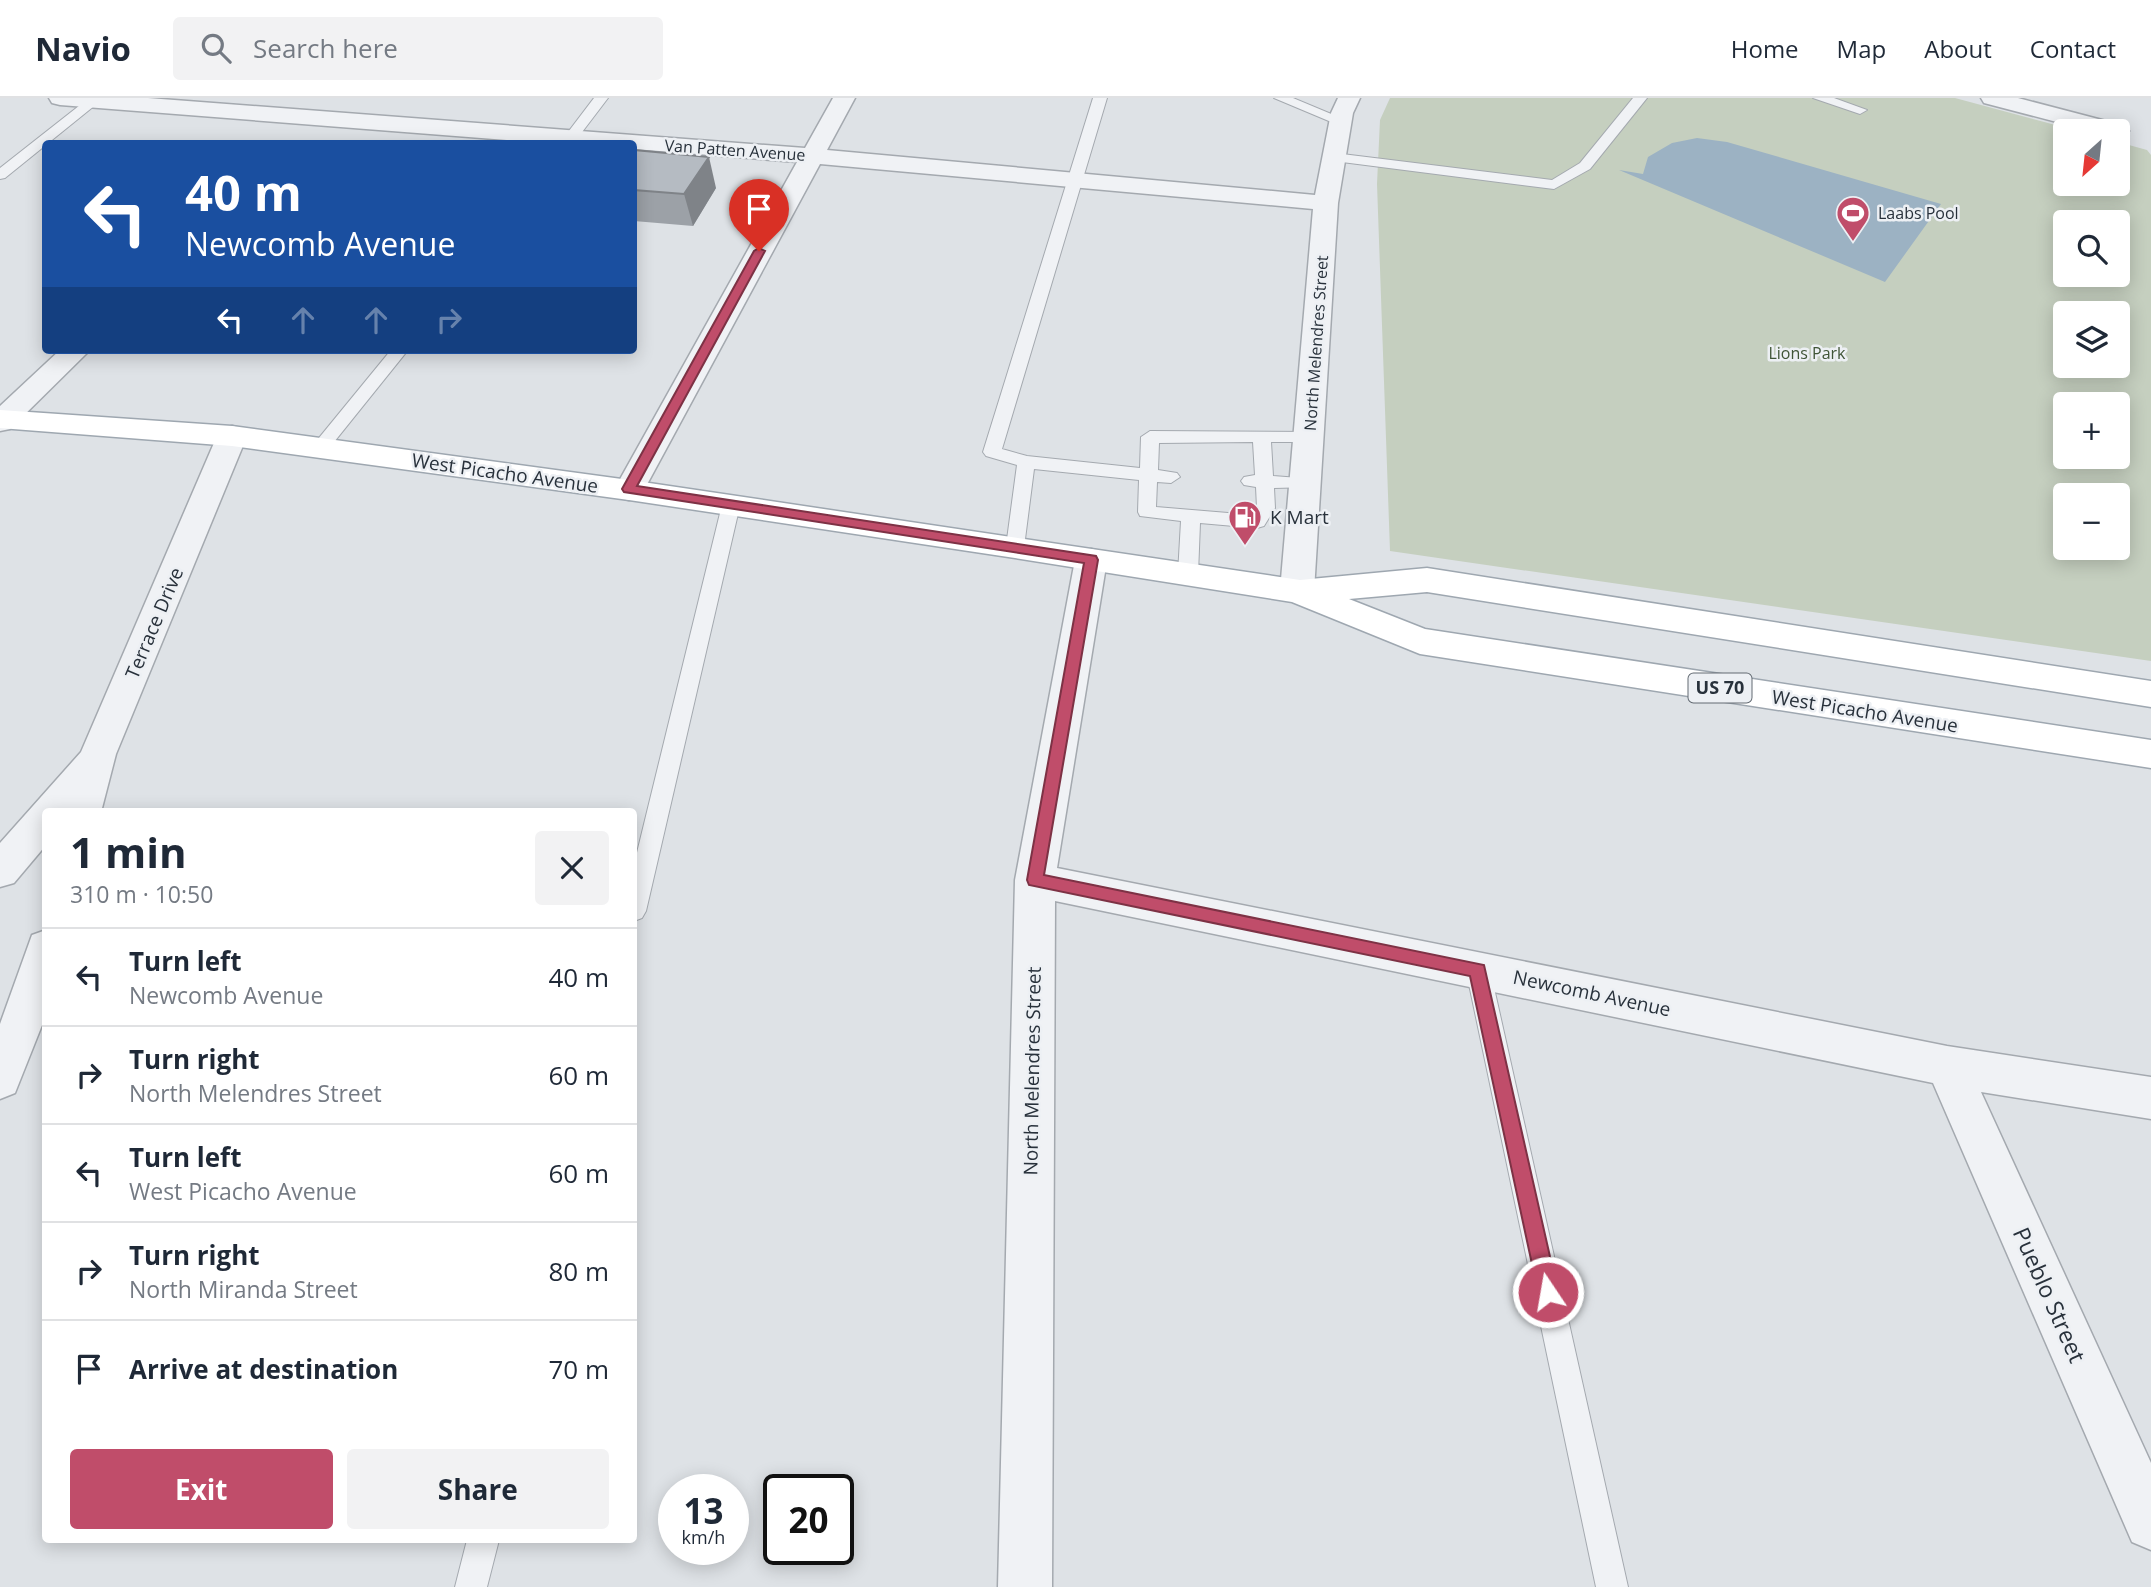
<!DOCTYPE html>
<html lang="en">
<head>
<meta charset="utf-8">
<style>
  body { margin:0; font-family:"Open Sans",sans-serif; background:#f2f2f3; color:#1f2937; height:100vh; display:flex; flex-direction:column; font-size:26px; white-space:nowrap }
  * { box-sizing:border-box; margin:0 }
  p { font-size:23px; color:#747a83 }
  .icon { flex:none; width:38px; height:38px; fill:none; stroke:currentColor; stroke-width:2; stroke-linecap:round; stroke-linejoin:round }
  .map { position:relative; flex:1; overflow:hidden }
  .side { position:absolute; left:42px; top:710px; width:595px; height:735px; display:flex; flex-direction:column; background:#fff; border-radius:7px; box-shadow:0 4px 18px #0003 }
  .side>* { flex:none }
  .hud { position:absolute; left:42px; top:42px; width:595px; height:214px; border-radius:7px; box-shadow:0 4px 18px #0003; background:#1a4fa0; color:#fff; overflow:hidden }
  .needle { width:46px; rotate:207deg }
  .buttons { position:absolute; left:2053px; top:21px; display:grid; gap:14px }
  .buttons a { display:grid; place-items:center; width:77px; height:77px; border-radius:7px; background:#fff; box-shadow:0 4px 18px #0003; font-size:35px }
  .speed { position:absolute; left:658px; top:1376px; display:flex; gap:14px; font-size:35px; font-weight:700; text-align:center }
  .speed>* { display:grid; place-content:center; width:91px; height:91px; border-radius:50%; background:#fff; box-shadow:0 4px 18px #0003; line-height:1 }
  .speed small { font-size:18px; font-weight:400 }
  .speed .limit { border:4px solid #111; border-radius:10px; background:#fff; color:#111 }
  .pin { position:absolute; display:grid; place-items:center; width:60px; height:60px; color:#fff; margin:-72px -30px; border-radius:50% 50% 50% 0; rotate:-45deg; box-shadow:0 0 7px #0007 }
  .pin .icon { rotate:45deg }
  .me { position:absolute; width:77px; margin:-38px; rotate:348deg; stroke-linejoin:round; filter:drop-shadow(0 0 5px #0008) }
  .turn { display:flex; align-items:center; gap:24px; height:147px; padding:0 28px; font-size:32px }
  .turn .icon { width:91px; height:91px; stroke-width:2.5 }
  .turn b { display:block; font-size:49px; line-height:60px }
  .lanes { display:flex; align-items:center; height:66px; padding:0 28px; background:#0003; justify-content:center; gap:35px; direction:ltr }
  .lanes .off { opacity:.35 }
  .round { display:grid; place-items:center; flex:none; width:74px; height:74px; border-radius:7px; background:#f2f2f3 }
  .overview { display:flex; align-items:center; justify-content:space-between; height:119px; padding:0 28px }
  h1 { font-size:42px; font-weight:700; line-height:52px }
  .cta { display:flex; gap:14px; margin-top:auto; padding:14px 28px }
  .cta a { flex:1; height:80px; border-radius:7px; background:#c04d6a; color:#fff; font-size:28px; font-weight:700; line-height:80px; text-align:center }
  .cta a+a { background:#f2f2f3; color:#1f2937 }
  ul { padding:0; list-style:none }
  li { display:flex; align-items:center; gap:21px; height:98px; padding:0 28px; border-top:2px solid #e0e1e3 }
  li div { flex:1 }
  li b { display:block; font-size:26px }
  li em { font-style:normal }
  header { display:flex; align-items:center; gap:42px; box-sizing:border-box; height:98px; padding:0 35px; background:#fff; border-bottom:2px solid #e0e1e3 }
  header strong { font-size:33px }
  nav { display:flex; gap:38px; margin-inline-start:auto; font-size:24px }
  .search { width:490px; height:63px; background:#f2f2f3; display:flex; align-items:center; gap:18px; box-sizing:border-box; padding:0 24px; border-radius:7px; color:#747a83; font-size:26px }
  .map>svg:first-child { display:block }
</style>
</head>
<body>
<header>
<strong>Navio</strong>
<div class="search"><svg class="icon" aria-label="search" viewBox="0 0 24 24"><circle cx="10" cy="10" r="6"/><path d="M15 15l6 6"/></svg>Search here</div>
<nav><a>Home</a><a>Map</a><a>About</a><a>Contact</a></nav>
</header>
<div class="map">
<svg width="2151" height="1489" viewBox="0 0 2151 1489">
  <rect width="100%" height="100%" fill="#dee2e6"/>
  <path fill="#c5cfbf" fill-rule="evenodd" d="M1390,0h565l123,33h-13v53h53v-42l29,8 4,5v506l-761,-110 -13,-367 3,-64zM2065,124h53v53h-53zM2065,215h53v53h-53zM2065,306h53v53h-53zM2065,397h53v53h-53z"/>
  <path fill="#9cb2c3" d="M1697,40l30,4 214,62 -56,78 -266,-112 24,4 5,-17 24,-14z"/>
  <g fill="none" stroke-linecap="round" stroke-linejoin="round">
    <defs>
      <path id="lane" d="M89,0h15l-99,80 -5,1v-11z
        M594,0h14l-35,46h-14z
        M1093,0h14l-105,351 25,7 113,12 1,-31 9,-6 165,1 3,4 -9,6h-38l2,34 39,3 3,4 -3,4 -38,1 1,20 -11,18 -7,2 -57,-5 -2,51 -3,5h-14l-3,-5 3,-53 -41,-5 -2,-4 1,-32 -105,-11 -10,78 -2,5h-14l-2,-5 11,-82 -31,-9 -3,-4zM1253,344l2,33 -11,2 -3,4 3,4 12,2 1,21 -5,7 -96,-8 1,-25 14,1 9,-6 -3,-4 -19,-3 1,-27z
        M1274,0h19l55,23 -7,4 -5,-1z
        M1633,0h14l-57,71 -36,20 -220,-28 -7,-4 7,-4 218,27 28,-17z
        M1813,0h21l33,12 -7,4z
        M391,252h17l-82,102h-12l-3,-4 3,-4z
        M731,401l7,2 2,4 -94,406 -4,7 -8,3v-56l88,-360 2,-4z
        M1478,861l9,3 3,8 138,617h-32l-130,-617 3,-8z
        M467,1442h32l-12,47h-32z"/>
      <path id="street" d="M49,0h99l657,50 28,-50h22l-28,52 488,45 16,-82 7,-15h22l-7,15 -15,90 -24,388 -5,8 -12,4 -12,-4 -5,-8 33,-382 -493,-45 -176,326 -4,7 -11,3 -11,-3 -4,-7 183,-328 -163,-13v-5h-75l-499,-39 -8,-2z
        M1981,0h37l107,28 4,5 -4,5 -7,2v-7h-27l-107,-28z
        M60,252h30l-80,79 -10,2v-25z
        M232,328l11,3 4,7 -131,318 -15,58h-55v33l-32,38 -14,4v-44l81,-91 136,-316 4,-7z
        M1091,451l11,3 5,8 -50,308 890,178 204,31v42l-170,-27 170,371v87l-19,-8 -199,-459 -878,-182 -3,686h-54l17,-707 60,-320 5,-8z
        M46,832v85l-31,78 -15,6v-75l32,-89z"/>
      <path id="primary" d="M0,312l232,16 397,54 671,100 127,-12 724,113v26l-724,-115 -78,7 76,30 726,111v28l-731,-114 -128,-52 -277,-44 -386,-58 -397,-54 -232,-18z"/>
    </defs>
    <use href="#lane" stroke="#a4a9af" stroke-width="2"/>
    <use href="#street" stroke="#a4a9af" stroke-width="3"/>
    <use href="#primary" stroke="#9ea7b0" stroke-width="3"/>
    <use href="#lane" fill="#f0f2f5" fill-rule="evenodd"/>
    <use href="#street" fill="#f0f2f5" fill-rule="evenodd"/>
    <use href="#primary" fill="#fff" fill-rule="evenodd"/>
  </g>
  <path fill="#9ca1a7" d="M634,52l82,38 -23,38 -59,-5z"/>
  <path fill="#7f8388" d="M709,59l7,31 -23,38 -9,-32z"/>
  <path fill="#b5bbc2" stroke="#7f8388" stroke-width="2" d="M634,52l75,7 -25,37 -50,-4z"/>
  <path fill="#c04d6a" stroke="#7d3245" stroke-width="2" d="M759,150l6,3 -128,235 459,70 2,4 -54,315 440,90 74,327 -3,7 -7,3 -7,-3 -3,-7 -68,-316 -441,-91 -2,-5 57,-317 -460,-71 -2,-3 132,-238z"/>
  <defs>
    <symbol id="stadium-pin" viewBox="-11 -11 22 30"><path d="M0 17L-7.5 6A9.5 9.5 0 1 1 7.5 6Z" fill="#c04d6a" stroke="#edf0f4"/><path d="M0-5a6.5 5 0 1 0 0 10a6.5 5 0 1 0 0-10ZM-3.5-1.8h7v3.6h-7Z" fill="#fff"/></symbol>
    <symbol id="fuel-pin" viewBox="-11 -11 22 30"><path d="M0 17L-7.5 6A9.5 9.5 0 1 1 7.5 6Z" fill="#c04d6a" stroke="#edf0f4"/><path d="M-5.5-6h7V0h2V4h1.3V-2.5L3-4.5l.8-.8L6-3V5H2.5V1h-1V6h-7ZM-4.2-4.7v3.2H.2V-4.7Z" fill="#fff"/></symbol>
  </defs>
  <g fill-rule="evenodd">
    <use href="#stadium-pin" x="1834" y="96" width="38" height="52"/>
    <use href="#fuel-pin" x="1226" y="400" width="38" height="52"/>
  </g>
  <g text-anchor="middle" stroke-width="5" stroke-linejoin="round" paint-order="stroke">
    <g font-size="16" fill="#28313b" stroke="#edf0f4">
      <text transform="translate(735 52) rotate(4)" y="6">Van Patten Avenue</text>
      <text transform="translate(1316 245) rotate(-86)" y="6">North Melendres Street</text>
    </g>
    <g font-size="16" fill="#28313b" stroke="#edf0f4" text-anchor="start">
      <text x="1878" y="121">Laabs Pool</text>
    </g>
    <g font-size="16" fill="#405537" stroke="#edf0f4">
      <text x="1807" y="261">Lions Park</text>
    </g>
    <rect fill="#edf0f4" stroke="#636a72" stroke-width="2" x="1688.5" y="575.5" width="63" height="29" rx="5"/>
    <g font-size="18" font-weight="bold" fill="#28313b">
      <text x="1720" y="596">US 70</text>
    </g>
    <g font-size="19" fill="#28313b" stroke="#edf0f4">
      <text transform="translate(505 375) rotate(8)" y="7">West Picacho Avenue</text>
      <text transform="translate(154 525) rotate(-67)" y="7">Terrace Drive</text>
      <text transform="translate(1865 613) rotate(9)" y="7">West Picacho Avenue</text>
      <text transform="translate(1592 895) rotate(12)" y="7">Newcomb Avenue</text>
      <text transform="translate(1032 973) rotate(-89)" y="7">North Melendres Street</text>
    </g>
    <g font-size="19" fill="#28313b" stroke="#edf0f4" text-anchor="start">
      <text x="1270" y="426">K Mart</text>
    </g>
    <g font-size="23" fill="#28313b" stroke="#edf0f4">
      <text transform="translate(2049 1197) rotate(66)" y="8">Pueblo Street</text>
    </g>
  </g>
</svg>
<div class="buttons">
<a><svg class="needle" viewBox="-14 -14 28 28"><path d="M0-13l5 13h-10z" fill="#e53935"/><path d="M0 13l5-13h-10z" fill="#747a83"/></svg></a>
<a><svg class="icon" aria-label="search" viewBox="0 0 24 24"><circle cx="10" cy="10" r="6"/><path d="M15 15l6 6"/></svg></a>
<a><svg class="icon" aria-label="layers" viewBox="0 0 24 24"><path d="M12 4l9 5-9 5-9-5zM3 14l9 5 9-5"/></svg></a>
<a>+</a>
<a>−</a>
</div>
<div class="speed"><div>13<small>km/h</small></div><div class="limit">20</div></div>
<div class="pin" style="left:759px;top:153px;background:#d93025"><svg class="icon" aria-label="arrive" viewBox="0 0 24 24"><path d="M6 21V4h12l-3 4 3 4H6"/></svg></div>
<svg class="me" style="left:1548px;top:1194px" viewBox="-20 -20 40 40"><circle r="17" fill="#c04d6a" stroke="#fff" stroke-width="3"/><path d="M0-11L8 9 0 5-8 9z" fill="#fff"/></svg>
<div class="hud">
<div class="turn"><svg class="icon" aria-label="left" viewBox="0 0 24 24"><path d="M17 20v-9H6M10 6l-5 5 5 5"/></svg><div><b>40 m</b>Newcomb Avenue</div></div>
<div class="lanes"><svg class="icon" aria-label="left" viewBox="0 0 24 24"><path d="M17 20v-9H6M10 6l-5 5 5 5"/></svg><svg class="icon off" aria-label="ahead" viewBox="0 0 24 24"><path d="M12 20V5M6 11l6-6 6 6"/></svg><svg class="icon off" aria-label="ahead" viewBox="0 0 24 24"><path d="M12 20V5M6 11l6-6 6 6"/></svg><svg class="icon off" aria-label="right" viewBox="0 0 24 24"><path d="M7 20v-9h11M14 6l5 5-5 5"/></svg></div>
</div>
<section class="side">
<div class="overview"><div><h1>1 min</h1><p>310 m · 10:50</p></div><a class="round"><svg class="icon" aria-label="close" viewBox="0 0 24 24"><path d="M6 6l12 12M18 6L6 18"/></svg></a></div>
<ul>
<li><svg class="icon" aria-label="left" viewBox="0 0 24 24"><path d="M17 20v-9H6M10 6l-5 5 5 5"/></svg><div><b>Turn left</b><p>Newcomb Avenue</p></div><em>40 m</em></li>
<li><svg class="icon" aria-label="right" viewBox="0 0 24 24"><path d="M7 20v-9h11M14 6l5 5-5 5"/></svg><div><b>Turn right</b><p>North Melendres Street</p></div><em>60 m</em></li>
<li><svg class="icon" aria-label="left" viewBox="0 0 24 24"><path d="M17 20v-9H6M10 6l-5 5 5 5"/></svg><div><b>Turn left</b><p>West Picacho Avenue</p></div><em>60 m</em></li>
<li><svg class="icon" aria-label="right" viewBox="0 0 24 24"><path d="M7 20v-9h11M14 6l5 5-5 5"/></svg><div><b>Turn right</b><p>North Miranda Street</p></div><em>80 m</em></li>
<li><svg class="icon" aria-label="arrive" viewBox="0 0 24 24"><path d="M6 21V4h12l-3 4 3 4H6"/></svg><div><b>Arrive at destination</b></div><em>70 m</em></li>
</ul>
<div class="cta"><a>Exit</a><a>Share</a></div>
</section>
</div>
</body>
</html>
